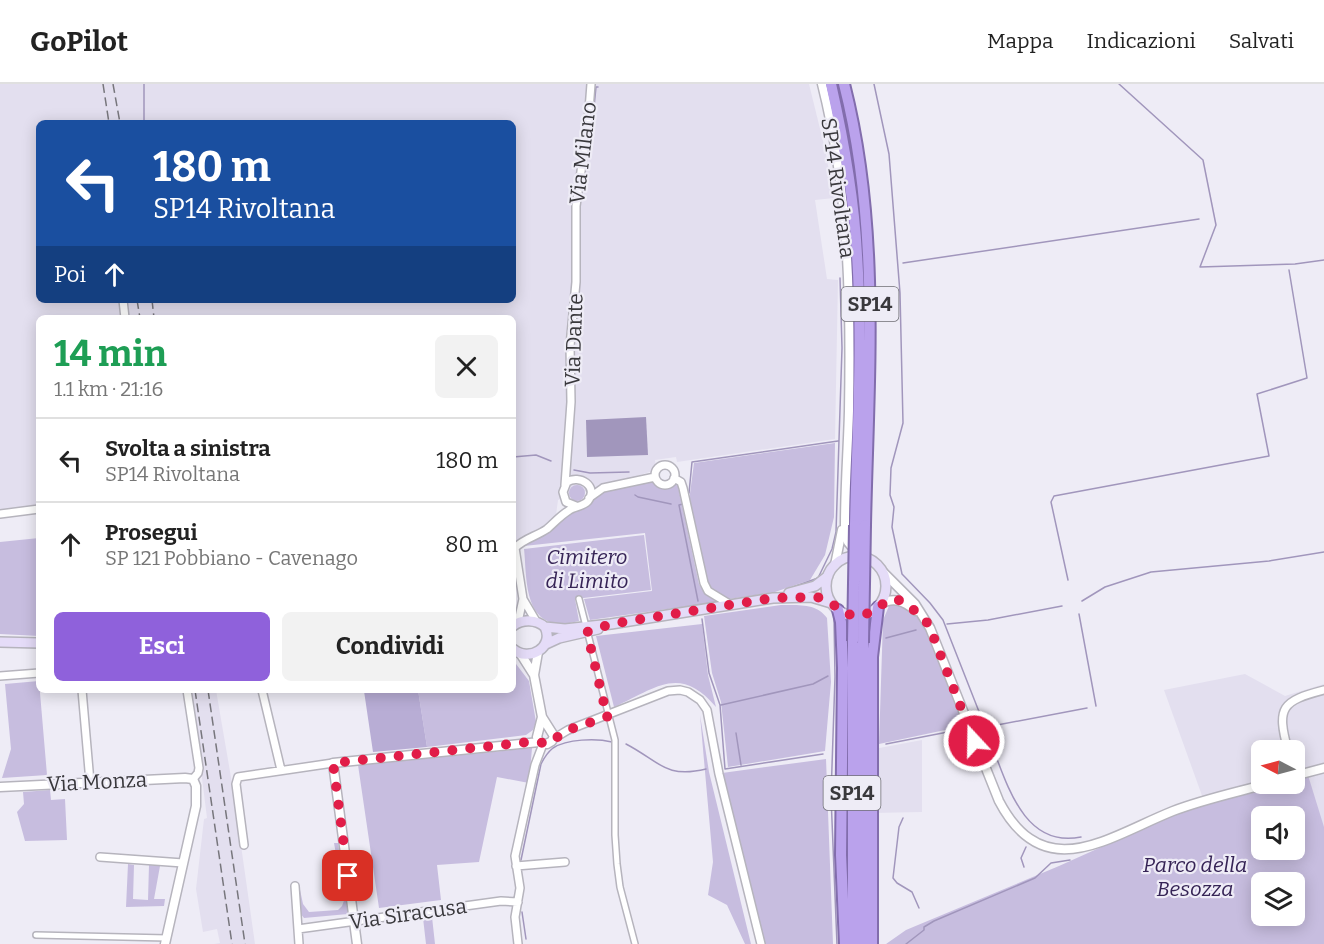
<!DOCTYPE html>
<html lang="it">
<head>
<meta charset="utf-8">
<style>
  body { margin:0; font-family:Bitter,serif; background:#f2f2f2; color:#222; height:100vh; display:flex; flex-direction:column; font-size:22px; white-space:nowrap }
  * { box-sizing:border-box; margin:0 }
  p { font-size:20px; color:#767676 }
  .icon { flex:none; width:33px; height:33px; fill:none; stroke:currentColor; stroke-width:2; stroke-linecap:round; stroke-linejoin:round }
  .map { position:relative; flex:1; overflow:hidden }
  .panel { position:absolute; left:36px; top:231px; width:480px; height:378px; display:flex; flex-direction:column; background:#fff; border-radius:9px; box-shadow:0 3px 15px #0003 }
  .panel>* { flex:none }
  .top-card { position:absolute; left:36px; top:36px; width:480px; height:183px; border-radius:9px; box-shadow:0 3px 15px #0003; background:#1a4fa0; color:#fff; overflow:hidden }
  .needle { width:39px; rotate:276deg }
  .controls { position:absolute; left:1251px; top:656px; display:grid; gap:12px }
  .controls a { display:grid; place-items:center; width:54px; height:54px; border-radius:9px; background:#fff; box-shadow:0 3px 15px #0003; font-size:30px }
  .pin { position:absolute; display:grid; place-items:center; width:51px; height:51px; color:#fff; margin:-26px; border-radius:12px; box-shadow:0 3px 9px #0006 }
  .me { position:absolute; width:66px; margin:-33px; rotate:339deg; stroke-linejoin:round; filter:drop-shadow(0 0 4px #0008) }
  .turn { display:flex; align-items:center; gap:21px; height:126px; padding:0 18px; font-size:27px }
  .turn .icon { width:78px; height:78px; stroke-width:2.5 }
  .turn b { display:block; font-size:42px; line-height:51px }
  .then { display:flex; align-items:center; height:57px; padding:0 18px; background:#0003; gap:12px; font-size:22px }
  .round { display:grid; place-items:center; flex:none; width:63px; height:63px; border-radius:9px; background:#f2f2f2 }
  .overview { display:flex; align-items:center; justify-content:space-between; height:102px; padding:0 18px }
  h1 { font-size:36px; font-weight:700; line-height:45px; color:#1e9e55 }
  .primary-button { display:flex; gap:12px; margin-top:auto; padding:12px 18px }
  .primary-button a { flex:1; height:69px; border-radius:9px; background:#8f61db; color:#fff; font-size:24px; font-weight:700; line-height:69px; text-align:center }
  .primary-button a+a { background:#f2f2f2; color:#222 }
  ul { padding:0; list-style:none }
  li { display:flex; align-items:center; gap:18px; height:84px; padding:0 18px; border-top:2px solid #e0e0e0 }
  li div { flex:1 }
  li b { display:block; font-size:22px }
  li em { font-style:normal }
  header { display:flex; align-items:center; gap:36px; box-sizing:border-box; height:84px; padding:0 30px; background:#fff; border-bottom:2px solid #e0e0e0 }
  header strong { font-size:28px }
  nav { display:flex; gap:33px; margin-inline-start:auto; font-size:21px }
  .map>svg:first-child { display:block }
</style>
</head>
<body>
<header>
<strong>GoPilot</strong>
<nav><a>Mappa</a><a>Indicazioni</a><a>Salvati</a></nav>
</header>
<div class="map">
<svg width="1324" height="860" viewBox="0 0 1324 860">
  <rect width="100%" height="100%" fill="#eeecf6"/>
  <path fill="#e3dfef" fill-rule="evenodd" d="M0,0h809l16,65 9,49 -19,2 12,79 11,1 -3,159 -158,23 -1,-5 -21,3 1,10 -98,30 -2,15 -13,12 -30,16v-225h-474v189l-39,4zM39,39h474v177h-474z
    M1245,590l40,22 39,-12v144l-29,-52 -1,-26h-32v33l-57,21 -41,-114z
    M191,606h25l17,99 22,155h-41l6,-1 -3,-14 -14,3 -7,-43 8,-70 3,-1z
    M922,656v72l-49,1 1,-64z"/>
  <path fill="#c7bddf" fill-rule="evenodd" d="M835,359l-1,74 -9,38 -15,25 -35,12 -46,7 -17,-9 -5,-11 -18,-78 5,-38z
    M646,398h5l13,7 10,-6 4,3 21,98 5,9 13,9 -127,18 -6,-21 68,-8 -7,-58 -121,13 25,-15 15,-16 24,-8 13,-15z
    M569 409a8 8 0 1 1 16 0a8 8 0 1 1-16 0Z
    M644,451l7,55 -76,9 4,22c-6,1 -13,3 -19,3 -37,-2 -33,-49 -36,-75z
    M39,454v98l-39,-2v-92z
    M900,519l8,5 16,16 40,102 -85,18 4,-124 6,-14z
    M781,521c16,0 36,-2 46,13l4,64 -6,69 -97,16 -7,-65 -9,-29 -8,-57z
    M702,540l6,51 8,32c-36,-43 -60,-19 -102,0l-18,-71z
    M513,576l16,21 7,41 -3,8 -7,5 -99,12 -9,-57h95z
    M39,597l8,94 -45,3 9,-29 -6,-65z
    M700,631l9,57 42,172h-6l-18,-39 -19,-10 5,-33z
    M532,664l-3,35 -32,-6 -18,85 -42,3 4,35 -62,8 -21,-143z
    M826,675l7,185h-68l-43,-171z
    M1307,688l17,55v117h-438l20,-14 153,-64 129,-58 82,-25h24l1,-7zM1262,732h32v33h-32zM1262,798h32v33h-32z
    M50,706l1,10 14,-1 2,41 -42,1 -8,-29 7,-8 -1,-12z
    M334,759h4l10,71 -44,4 -4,-5 -1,-28 4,19 6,8 29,-2 4,-4 3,-8 -6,-36 -2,-2z
    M128,780l6,1 -1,34 15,1 1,-35 11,1 -6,33h11l-1,7 -38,1z
    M432,833l3,27h-9l-3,-26z"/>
  <path fill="#b8add5" d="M267,606h151l9,57 -54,5 -9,-61 -96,2z"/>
  <path fill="#a196bc" d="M646,333l2,38 -61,2 -1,-37z"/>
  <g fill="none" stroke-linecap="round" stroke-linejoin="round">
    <path stroke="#a196bc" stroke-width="1.5" d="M144,0v39
      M874,0l15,70 11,139 3,130 -12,45 -1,27 4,12 -2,20 10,47 28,29 13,17 44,112
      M1119,0l84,76 13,65 -16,42 95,-3 29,-4
      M594,23l2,-20h2
      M593,35l1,-5
      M903,179l296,-44
      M513,373l23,-2 15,6
      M574,386l16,3 39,-1
      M689,409l3,-31 146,-21
      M635,411l3,2 33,7
      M683,420l-4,1 19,96
      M1068,496l-17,-78 3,-6 215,-40 -12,-62 50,-16 -18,-108
      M793,503l25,-9 14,-29 4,-17 6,-184 -2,-70
      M1082,517l23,-14 46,-15 118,-11 55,-9
      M1079,530l17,92
      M834,534l1,59 -4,119 6,148
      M702,535l7,54 11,32 5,64 98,-15
      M947,540l41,-4 74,-14
      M886,554l30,-8
      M721,621l92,-21 15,-8
      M986,641l6,1 95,-18
      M736,649l5,32
      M989,654c17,42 33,111 92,99
      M626,660c33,17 39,35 80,25
      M886,660l67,-13
      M903,734l-4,9 -6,51 4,5 15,9 7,16
      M521,776l20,-96c3,-6 7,-12 12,-16 14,-9 43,-10 59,-6
      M1024,783l-3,-9 5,-11
      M522,828l4,27
      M906,860l18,-14v-3l10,-6 101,-43 16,-15 19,-3"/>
    <defs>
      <path id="pedestrian" d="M579,515l36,141v95l2,29 3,23 15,57
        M36,851l131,3"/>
      <path id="minor" d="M123,216l2,18
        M655 391a10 10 0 1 1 20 0a10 10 0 1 1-20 0Z
        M674,394l7,4 2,6 21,95 4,8 23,14
        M565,401l6,-83 -1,-56 6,-64v-76l12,-83 3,-39
        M589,414l14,-10 52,-11
        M0,430l39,-5
        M523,515l13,22
        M518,538l5,-23 -8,-51c8,-9 22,-12 32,-19 7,-6 13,-13 21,-18 6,-5 15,-4 20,-10 11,-15 -9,-27 -21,-19l-4,10 3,10 10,4
        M0,592l39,-3
        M82,606l8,92
        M187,606l12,78 -1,5 -5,6
        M262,606l19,80
        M553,655l15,-9 100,-39 12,-1 8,2 12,8 7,10 12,64 42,170
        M1288,666c-12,-43 -6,-49 36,-60
        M244,761l-8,-61 2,-7 95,-14
        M100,773l83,6
        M516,782l49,-4
        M295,802l4,58
        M298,845l203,-28 17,1
        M518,860l-3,-27 5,-29 -5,-32 20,-91 8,-21"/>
      <path id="tertiary" d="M822,0c27,107 29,217 27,327 -1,38 -4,76 -4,114l3,17 8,10
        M835,481l7,-35
        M883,488l32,32 15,24 69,173c45,86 109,36 174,10 31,-12 65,-19 97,-28
        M879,521c15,-9 25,-4 37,6
        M538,568l-4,23 8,42 12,19 -2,5 -5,3 -7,-1 -3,-6 5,-20
        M520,569l14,22
        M1294,692l30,-8
        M0,703l185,-9 8,1 3,7v20l-31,138
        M357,860l-24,-181 206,-21"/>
      <path id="secondary" d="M826 502a30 30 0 1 1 60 0a30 30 0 1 1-60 0Z
        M789,509l26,-7 13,-10
        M513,542c9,-7 23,-7 32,1 10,20 -16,36 -32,22
        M545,543l20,2 46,-5 162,-26 38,-1 20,6
        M0,558l39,1
        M546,560l13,-6 39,-9"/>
      <path id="trunk" d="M831,0c13,57 23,113 26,171 6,90 0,180 -2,270
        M844,0c37,144 24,295 21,441
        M838,526l3,12 2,46 -2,187 4,89
        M853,557v303
        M863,559l-1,212 1,89
        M872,860v-287l6,-50"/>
    </defs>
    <use href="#pedestrian" stroke="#b6b4bd" stroke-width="8"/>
    <use href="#minor" stroke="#b6b4bd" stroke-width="10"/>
    <use href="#tertiary" stroke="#b6b4bd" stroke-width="11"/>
    <use href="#secondary" stroke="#b6b4bd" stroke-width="12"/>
    <use href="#trunk" stroke="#826dac" stroke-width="14"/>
    <use href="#pedestrian" stroke="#fff" stroke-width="5"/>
    <use href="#minor" stroke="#fff" stroke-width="7"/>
    <use href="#tertiary" stroke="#fff" stroke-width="8"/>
    <use href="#secondary" stroke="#e5dcf8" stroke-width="9"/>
    <use href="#trunk" stroke="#baa2ec" stroke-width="10"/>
    <path stroke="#77767c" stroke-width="1.5" stroke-dasharray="9 4.5" stroke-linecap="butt" d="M103,0l6,39
      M113,0l7,39
      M137,216l3,18
      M152,216l2,18
      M195,606l37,254
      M208,606l37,254"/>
    <defs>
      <path id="trunk-bridge" d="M853,557l2,-116
        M863,559l2,-118"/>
    </defs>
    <use href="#trunk-bridge" stroke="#826dac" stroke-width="14" stroke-linecap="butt"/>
    <use href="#trunk-bridge" stroke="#baa2ec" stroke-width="10"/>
  </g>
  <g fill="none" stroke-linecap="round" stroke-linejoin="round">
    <path stroke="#e11d48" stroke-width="10" stroke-dasharray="0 18" d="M348,792l-15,-113 196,-21h10l8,2 21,-14 41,-14 -3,-4 -19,-80 24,-8 162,-26 44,-1 14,6 13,10 12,3 13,-3 20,-13 7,-1 11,5 19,17 4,7 44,113"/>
  </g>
  <g text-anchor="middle" stroke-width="4.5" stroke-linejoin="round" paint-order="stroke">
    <g fill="#eeecf6" stroke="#6f6e74" stroke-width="1.5">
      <rect x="841.5" y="203" width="57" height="34" rx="4.5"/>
      <rect x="823.5" y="692" width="57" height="34" rx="4.5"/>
    </g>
    <g font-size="20" font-weight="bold" fill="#39383c">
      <text x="870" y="227">SP14</text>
      <text x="852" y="716">SP14</text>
    </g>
    <g font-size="21" fill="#39383c" stroke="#eeecf6">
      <text transform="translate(583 69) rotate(-83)" y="7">Via Milano</text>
      <text transform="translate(838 104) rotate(82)" y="7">SP14 Rivoltana</text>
      <text transform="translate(574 256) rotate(-88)" y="7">Via Dante</text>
      <text transform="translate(97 698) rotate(-3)" y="7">Via Monza</text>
      <text transform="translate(408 830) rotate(-8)" y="7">Via Siracusa</text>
    </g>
    <g font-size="21" font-style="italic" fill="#362456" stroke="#eeecf6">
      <text x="587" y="480">Cimitero<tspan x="587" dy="24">di Limito</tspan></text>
      <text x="1195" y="788">Parco della<tspan x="1195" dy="24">Besozza</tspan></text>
    </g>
  </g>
</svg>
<div class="controls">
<a><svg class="needle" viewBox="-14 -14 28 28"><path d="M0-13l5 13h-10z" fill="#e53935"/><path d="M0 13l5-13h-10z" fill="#767676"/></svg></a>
<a><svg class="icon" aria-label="sound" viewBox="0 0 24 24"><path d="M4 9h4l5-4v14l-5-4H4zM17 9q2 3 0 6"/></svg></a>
<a><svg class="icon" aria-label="layers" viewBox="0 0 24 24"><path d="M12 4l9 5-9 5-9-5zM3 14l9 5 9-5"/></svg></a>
</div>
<div class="pin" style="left:348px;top:792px;background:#d93025"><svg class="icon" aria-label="arrive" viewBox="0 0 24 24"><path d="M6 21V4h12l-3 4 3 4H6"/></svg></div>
<svg class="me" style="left:974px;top:657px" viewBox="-20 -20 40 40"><circle r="17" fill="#e11d48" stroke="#fff" stroke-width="3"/><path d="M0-11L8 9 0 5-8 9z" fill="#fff"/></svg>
<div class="top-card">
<div class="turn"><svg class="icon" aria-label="left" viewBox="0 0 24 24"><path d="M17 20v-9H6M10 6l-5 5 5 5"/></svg><div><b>180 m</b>SP14 Rivoltana</div></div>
<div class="then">Poi<svg class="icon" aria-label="ahead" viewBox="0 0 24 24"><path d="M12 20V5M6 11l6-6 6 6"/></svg></div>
</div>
<section class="panel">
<div class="overview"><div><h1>14 min</h1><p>1.1 km · 21:16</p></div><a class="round"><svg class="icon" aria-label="close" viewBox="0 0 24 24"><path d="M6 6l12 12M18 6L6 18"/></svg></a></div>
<ul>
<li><svg class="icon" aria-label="left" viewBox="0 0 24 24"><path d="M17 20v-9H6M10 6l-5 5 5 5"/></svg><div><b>Svolta a sinistra</b><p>SP14 Rivoltana</p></div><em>180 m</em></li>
<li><svg class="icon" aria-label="ahead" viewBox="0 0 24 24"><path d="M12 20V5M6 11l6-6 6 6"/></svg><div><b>Prosegui</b><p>SP 121 Pobbiano - Cavenago</p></div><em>80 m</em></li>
</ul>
<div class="primary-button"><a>Esci</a><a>Condividi</a></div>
</section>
</div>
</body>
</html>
